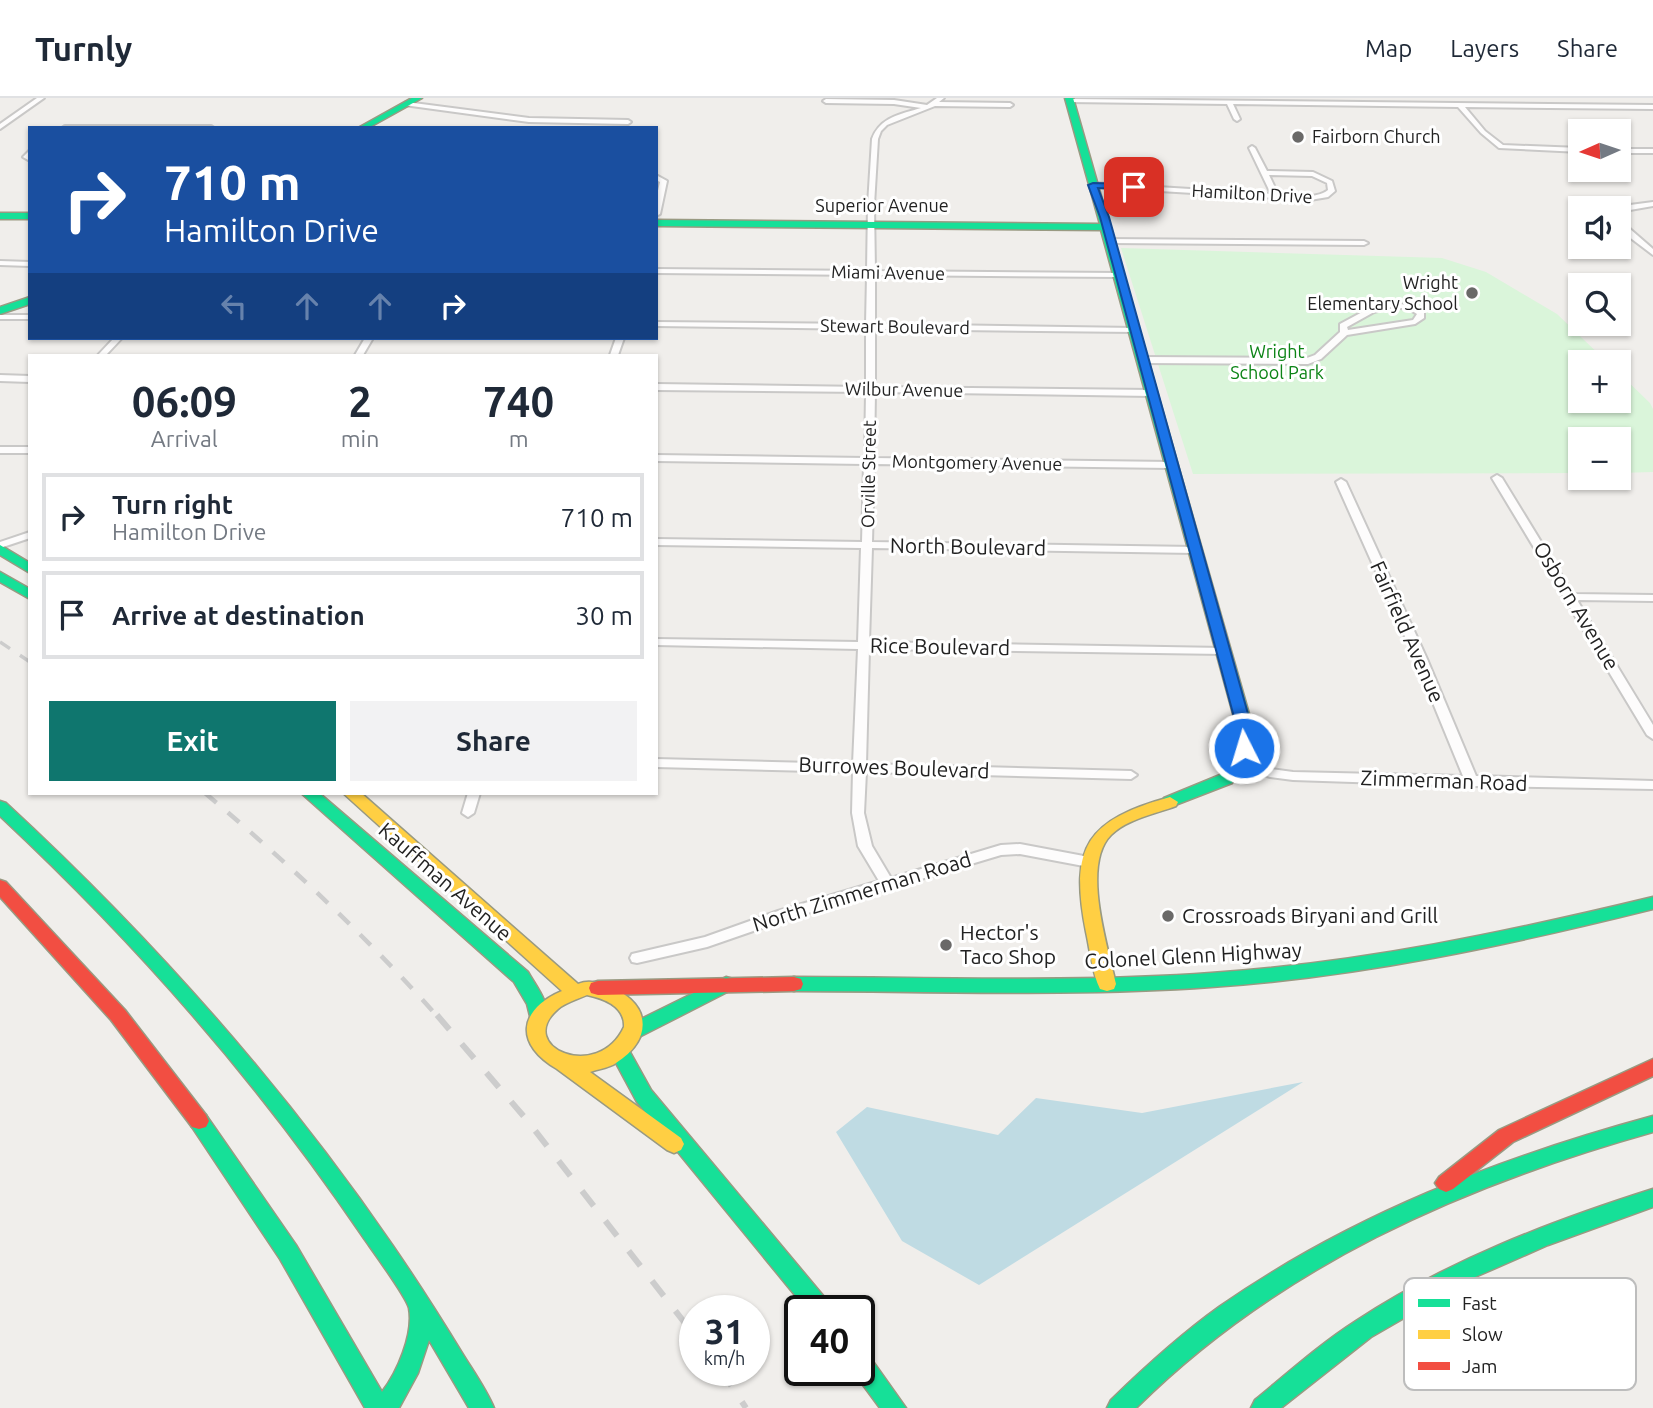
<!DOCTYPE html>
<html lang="en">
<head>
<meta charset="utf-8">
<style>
  body { margin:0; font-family:Ubuntu,sans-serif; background:#f2f2f3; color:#1f2937; height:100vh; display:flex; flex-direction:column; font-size:26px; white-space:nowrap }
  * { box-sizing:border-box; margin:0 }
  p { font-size:23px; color:#747a83 }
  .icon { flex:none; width:38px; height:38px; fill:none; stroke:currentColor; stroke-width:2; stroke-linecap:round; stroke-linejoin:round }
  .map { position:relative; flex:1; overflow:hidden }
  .sheet { position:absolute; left:28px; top:256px; width:630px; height:441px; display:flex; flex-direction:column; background:#fff; border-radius:0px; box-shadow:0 2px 5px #0004 }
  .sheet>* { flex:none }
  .top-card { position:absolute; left:28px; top:28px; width:630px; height:214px; border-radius:0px; box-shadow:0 2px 5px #0004; background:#1a4fa0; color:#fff; overflow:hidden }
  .needle { width:46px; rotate:267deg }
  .fabs { position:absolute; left:1568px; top:21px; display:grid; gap:14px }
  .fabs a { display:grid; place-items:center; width:63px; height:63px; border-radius:0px; background:#fff; box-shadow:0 2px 5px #0004; font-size:35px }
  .speed { position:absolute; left:679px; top:1197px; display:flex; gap:14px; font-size:35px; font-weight:700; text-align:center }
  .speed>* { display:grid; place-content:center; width:91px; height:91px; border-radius:50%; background:#fff; box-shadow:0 2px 5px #0004; line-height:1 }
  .speed small { font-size:18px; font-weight:400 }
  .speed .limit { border:4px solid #111; border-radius:10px; background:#fff; color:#111 }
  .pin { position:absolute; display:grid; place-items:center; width:60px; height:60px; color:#fff; margin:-30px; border-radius:14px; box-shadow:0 4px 10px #0006 }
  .me { position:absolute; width:77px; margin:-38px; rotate:355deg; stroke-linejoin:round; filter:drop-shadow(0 0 5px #0008) }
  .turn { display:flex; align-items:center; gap:24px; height:147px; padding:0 21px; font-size:32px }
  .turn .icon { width:91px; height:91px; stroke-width:2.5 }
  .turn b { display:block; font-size:49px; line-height:60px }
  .lanes { display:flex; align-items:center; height:66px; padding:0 21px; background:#0003; justify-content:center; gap:35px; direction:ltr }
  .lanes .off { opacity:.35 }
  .eta { display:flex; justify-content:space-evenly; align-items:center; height:119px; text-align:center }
  .eta b { font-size:42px; font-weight:700; line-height:49px }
  .primary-button { display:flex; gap:14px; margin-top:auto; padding:14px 21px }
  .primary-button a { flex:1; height:80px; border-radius:0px; background:#0f766e; color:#fff; font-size:28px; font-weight:700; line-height:80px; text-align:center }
  .primary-button a+a { background:#f2f2f3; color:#1f2937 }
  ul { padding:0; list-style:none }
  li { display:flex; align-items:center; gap:21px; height:88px; margin:0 14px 10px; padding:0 7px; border:4px solid #e0e1e3; border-radius:0px }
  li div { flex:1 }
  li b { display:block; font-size:26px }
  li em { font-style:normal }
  header { display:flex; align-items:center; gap:42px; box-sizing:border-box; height:98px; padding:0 35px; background:#fff; border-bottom:2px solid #e0e1e3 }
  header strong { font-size:33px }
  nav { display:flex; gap:38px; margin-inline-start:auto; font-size:24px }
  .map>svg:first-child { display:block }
</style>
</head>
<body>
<header>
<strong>Turnly</strong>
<nav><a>Map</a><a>Layers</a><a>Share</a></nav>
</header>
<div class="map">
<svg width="1653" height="1310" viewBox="0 0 1653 1310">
  <rect width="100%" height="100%" fill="#f0eeeb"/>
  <path fill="#daf5da" d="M1121,150l321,10 44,14 71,42 50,48h-27v39h39v-28l31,30 3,6v63l-34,1v-34h-39v34l-387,1z"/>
  <path fill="#bfdbe3" d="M1303,984l-324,203 -77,-44 -66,-109 31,-25 131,28 38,-37 106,15z"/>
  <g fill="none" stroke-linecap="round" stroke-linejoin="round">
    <defs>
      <path id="street" d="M37,0h7l-44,31v-5z
        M937,0h7l-5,4 71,1 3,2 -3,2 -75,-1 -48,19 -6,6 -3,8 -4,66 1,66 245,2 4,2 -4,2 -245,-2v49l260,4 4,2 -4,2 -260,-3v58l277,3 4,3 -4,3 -277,-4 -1,66 297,4 5,3 -5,3 -297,-4 -2,78 323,5 5,3 -5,3 -323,-5 -3,94 355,6 6,3 -6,3 -355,-5 -3,115 265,7 6,4 -6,4 -265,-7 -2,41 8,33 19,32 110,-33 19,-1 69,13 5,2 2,3 -2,3 -5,2 -69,-13 -19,1 -213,64 -81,28 -70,16 -5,-1 -2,-4 2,-4 73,-17 73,-26 101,-30 -21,-35 -6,-33 1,-41 -197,-5v-8l197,5 5,-115 -202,-4v-6l202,3 3,-94 -205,-3v-6l206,3 2,-78 -208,-3v-6l209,3 1,-66 -210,-2v-6l210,3v-58l-210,-3v-4l210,2 1,-49 -211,-2v-4l211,2 1,-66 4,-66c8,-22 29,-25 49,-31l-27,-4 -68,-1 -3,-2 3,-2 68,1 33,5z
        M1070,1l583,6v4l-188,-2 20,24 18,14 77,3v4l-81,-4 -18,-15 -23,-26 -225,-3 7,15 -3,2 -3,-2 -7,-15 -159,-2z
        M406,4l123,16 99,2 3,2 -3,2 -99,-2 -125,-17z
        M65,28h146l3,2h-152z
        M1252,48l3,2 12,23 46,1 19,9 3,10 -7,6 -18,3 -217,-13 -3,-2 3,-2 178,11 -22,-46zM1269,77l43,1 15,7 1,7c-13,10 -34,5 -50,4z
        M1619,51h34v4h-34z
        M30,52v11l-7,-4z
        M656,77l11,6 -7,33 -4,2v-17l4,-17 -4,-2z
        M1653,104v4l-23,4 -7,10 7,9 23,20v6l-29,-22 -5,-8v-12l11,-8z
        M1107,141l257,2 4,2 -4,2 -254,-2h-3z
        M0,163l30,1v4l-30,-1z
        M1392,205l23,3 9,5v7l-9,6 -68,11 -26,24 -13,5 -165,-1 -4,-3 4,-3 164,1 8,-3 25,-23v-8l28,-15zM1392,209l17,2 8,5 -4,6 -65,10 -1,-3 27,-15z
        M0,217h30v4h-30z
        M114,240h8l-16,17h-8z
        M365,240h8l-10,17h-8z
        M616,240h8l-6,17h-8z
        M0,277l30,1v6l-30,-1z
        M0,349h30v6h-30z
        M1497,377l5,3 71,116 80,1v6l-76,-1 76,125v14l-6,-4 -155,-257z
        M1341,381l5,3 81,177 49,117 177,5v8l-181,-3 -179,-6 -23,-3 -37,-12 -2,-3 2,-3 4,-1 34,11 22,3 170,4 -48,-117 -79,-177z
        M30,434v6l-30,10v-6z
        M468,695h12l-6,20 -6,4 -6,-4z"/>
      <path id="fast" d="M412,0h10l-54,30h-10z
        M1065,0h8l178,623 -3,31 -16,31 -62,24 -8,-5 2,-4 56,-23 12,-23 3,-31 -134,-491 -445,-4v-6l444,4z
        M0,115h30v6h-30z
        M30,199v7l-30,10v-7z
        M0,447l30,18v10l-30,-18z
        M0,474l30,17v10l-30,-17z
        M301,695h18l209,179c7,13 24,33 17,48l-7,2 -7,-2 -4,-16 -13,-22z
        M0,703l6,2c145,134 275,280 387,443 24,35 47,71 69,107 11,18 24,36 32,55h-25l-40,-68 -11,33 -19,35h-34l-85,-149 -88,-132 -3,-6 3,-6 7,-2 7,2 90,130 86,147c15,-19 32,-58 27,-84 -3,-12 -37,-58 -46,-71 -104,-154 -227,-294 -363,-421z
        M1653,799v12c-145,36 -292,68 -442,78 -139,10 -278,4 -417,4l-7,-2 -2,-5 2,-5 7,-2c139,0 278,6 417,-4 150,-10 297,-41 442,-76z
        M726,879l7,2 2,5 -2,5 -94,48 -7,3 -7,-3 -3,-5 3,-5z
        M619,944l7,3 25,45 179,214 3,7h-25l-171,-209 -28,-52 3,-5z
        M1653,1018v16c-192,54 -374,134 -517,276h-29l4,-8c34,-33 69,-65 108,-93 132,-92 280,-149 434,-191z
        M1653,1091v18l-105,38 -73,32 -104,60 -90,71h-30l4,-8c33,-27 65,-56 101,-79 91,-60 193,-99 297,-132z
        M859,1252l8,3 39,55h-26l-28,-38h7z"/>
      <path id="slow" d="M343,695h18l217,191c10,-4 17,-2 26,1 45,14 53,52 12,78 -7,5 -18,6 -26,9l91,66 3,6 -3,6 -7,3 -7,-3 -110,-81c-42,-24 -40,-59 5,-78zM587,897c19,4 38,12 37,32 -26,56 -110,20 -66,-18 7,-6 20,-10 29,-14z
        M1170,699l8,5 -2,4c-21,8 -49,13 -65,29 -30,30 -3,112 5,149l-2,5 -7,2 -7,-2c-8,-16 -10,-39 -14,-57 -17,-86 1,-112 84,-135z"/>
      <path id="jam" d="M0,782l6,2 119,128 81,105 3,6 -3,6 -7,2 -7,-2 -81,-107 -111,-123z
        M794,879l7,2 2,5 -2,5 -7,2 -196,4 -7,-2 -2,-5 2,-5 7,-2z
        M1653,961v17l-140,66 -60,47 -7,3 -7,-3 -4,-6 4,-6 60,-47z"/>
    </defs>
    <use href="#street" stroke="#c9c8c7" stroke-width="4"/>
    <use href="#fast" stroke="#999a82" stroke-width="3"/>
    <use href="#slow" stroke="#999a82" stroke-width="3"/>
    <use href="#jam" stroke="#999a82" stroke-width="3"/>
    <use href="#street" fill="#fdfcfc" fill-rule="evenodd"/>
    <use href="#fast" fill="#16e098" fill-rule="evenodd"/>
    <use href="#slow" fill="#ffcf43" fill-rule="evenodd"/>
    <use href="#jam" fill="#f24e42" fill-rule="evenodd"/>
    <path stroke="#ccc" stroke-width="3.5" stroke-dasharray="12 12" stroke-linecap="butt" d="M0,544l30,20"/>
    <path stroke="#ccc" stroke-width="4.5" stroke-dasharray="15 15" stroke-linecap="butt" d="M205,695c83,70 161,143 233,224"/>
    <path stroke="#ccc" stroke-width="6" stroke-dasharray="19 19" stroke-linecap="butt" d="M437,917l89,104 169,217
      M721,1272l25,38"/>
  </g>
  <path fill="#1a73e8" stroke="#114b97" stroke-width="2" d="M1093,85l41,1 4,3 -4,3 -36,-2 11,29 141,504 1,27 -2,4 -5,1 -8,-5 -1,-27 -135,-504 -12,-32z"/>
  <g fill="#6a6968" stroke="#fff" stroke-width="2.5">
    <circle cx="1298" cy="39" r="7"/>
    <circle cx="1472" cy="195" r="7"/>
    <circle cx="1168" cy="818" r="7"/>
    <circle cx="946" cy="847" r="7"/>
  </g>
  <g text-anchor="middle" stroke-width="6" stroke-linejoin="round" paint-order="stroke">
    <g font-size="18" fill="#222" stroke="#fff" text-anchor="start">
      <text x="1312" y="45">Fairborn Church</text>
      <text x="1458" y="191" text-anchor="end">Wright<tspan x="1458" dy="21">Elementary School</tspan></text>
    </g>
    <g font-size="18" fill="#222" stroke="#fff">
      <text transform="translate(1252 96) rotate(3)" y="6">Hamilton Drive</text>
      <text x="882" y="114">Superior Avenue</text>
      <text transform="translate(888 175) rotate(1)" y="6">Miami Avenue</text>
      <text transform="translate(895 229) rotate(1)" y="6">Stewart Boulevard</text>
      <text transform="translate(904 292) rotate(1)" y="6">Wilbur Avenue</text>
      <text transform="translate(977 365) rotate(1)" y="6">Montgomery Avenue</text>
      <text transform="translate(869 376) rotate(-89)" y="6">Orville Street</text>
    </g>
    <g font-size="18" fill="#0c8416" stroke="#fff">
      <text x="1277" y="260">Wright<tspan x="1277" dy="21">School Park</tspan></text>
    </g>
    <g font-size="21" fill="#222" stroke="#fff">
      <text transform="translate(968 449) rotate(1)" y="7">North Boulevard</text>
      <text transform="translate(1576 508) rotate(59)" y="7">Osborn Avenue</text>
      <text transform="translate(1407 534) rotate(66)" y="7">Fairfield Avenue</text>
      <text transform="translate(940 549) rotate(1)" y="7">Rice Boulevard</text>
      <text transform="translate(894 670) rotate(2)" y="7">Burrowes Boulevard</text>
      <text transform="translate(1444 683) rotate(2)" y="7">Zimmerman Road</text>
      <text transform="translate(445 784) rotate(41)" y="7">Kauffman Avenue</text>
      <text transform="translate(862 794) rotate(-17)" y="7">North Zimmerman Road</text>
      <text transform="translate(1193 858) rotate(-3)" y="7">Colonel Glenn Highway</text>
    </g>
    <g font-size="21" fill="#222" stroke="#fff" text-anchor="start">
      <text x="1182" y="825">Crossroads Biryani and Grill</text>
      <text x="960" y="842">Hector's<tspan x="960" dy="24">Taco Shop</tspan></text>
    </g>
  </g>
  <rect x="1404" y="1180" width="232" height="112" rx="10" fill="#fff" stroke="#bdbdbd" stroke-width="2"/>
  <rect x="1418" y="1201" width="32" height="8" fill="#16e098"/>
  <rect x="1418" y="1232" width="32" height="9" fill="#ffcf43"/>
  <rect x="1418" y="1264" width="32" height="8" fill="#f24e42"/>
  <g font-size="19" fill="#222">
    <text x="1462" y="1212">Fast</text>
    <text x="1462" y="1243">Slow</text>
    <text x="1462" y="1275">Jam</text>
  </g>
</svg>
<div class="fabs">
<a><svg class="needle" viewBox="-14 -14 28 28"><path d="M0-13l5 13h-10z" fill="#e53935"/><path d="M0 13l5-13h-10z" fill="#747a83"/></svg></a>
<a><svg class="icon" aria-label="sound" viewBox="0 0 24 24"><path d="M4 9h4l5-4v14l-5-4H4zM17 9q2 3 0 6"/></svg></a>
<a><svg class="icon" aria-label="search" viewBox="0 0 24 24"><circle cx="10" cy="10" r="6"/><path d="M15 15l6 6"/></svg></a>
<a>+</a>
<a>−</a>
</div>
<div class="speed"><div>31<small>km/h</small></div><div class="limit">40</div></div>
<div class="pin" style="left:1134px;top:89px;background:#d93025"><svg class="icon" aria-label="arrive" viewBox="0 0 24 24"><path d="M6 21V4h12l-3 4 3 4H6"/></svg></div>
<svg class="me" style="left:1244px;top:650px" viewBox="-20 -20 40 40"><circle r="17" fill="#1a73e8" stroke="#fff" stroke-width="3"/><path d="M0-11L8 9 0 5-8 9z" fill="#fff"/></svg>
<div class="top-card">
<div class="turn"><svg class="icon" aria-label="right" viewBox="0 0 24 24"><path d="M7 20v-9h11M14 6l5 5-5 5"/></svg><div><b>710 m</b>Hamilton Drive</div></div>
<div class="lanes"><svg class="icon off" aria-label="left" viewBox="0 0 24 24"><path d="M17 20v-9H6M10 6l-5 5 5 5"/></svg><svg class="icon off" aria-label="ahead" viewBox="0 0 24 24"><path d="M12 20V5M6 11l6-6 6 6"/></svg><svg class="icon off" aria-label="ahead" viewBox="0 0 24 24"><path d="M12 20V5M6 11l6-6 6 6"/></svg><svg class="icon" aria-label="right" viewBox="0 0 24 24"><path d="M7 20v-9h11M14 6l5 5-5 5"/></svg></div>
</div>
<section class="sheet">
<div class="eta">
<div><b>06:09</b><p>Arrival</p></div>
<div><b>2</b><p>min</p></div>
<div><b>740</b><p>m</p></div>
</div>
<ul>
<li><svg class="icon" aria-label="right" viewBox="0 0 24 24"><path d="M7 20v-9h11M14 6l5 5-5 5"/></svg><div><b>Turn right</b><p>Hamilton Drive</p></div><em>710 m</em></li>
<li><svg class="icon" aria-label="arrive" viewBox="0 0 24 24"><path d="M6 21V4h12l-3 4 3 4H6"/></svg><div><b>Arrive at destination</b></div><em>30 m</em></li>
</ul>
<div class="primary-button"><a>Exit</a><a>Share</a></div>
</section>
</div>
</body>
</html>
